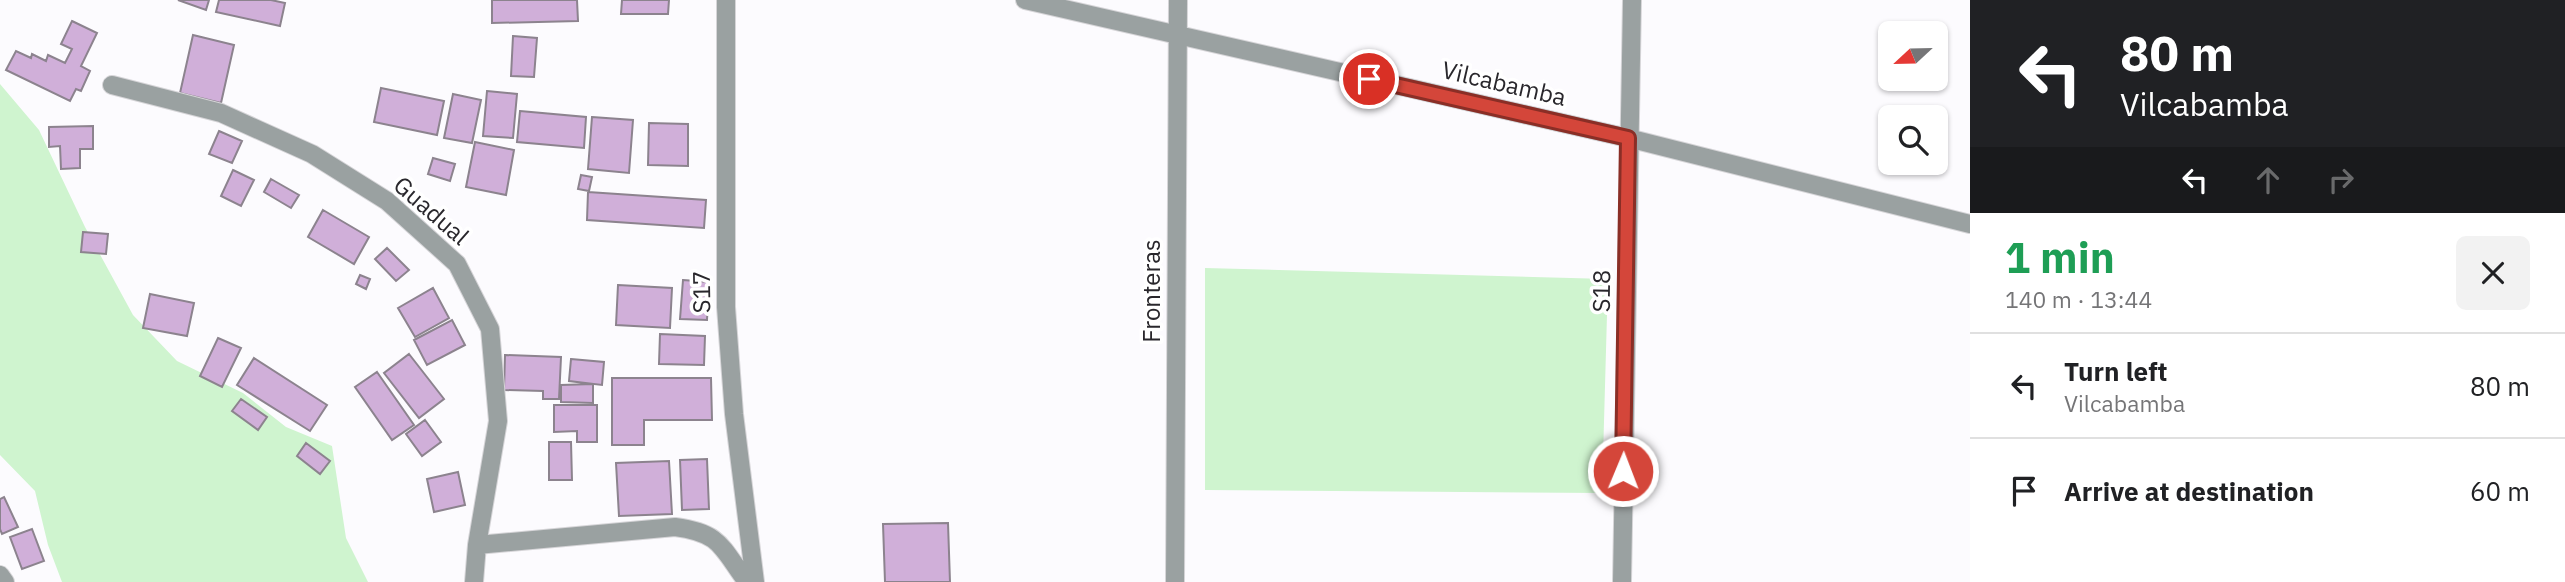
<!DOCTYPE html>
<html lang="en">
<head>
<meta charset="utf-8">
<style>
  body { margin:0; font-family:"IBM Plex Sans",sans-serif; background:#f2f2f2; color:#202124; height:100vh; display:flex; flex-direction:column; font-size:26px; white-space:nowrap }
  * { box-sizing:border-box; margin:0 }
  p { font-size:23px; color:#757577 }
  .icon { flex:none; width:38px; height:38px; fill:none; stroke:currentColor; stroke-width:2; stroke-linecap:round; stroke-linejoin:round }
  .map { position:relative; flex:1; overflow:hidden }
  .details { display:flex; flex-direction:column; background:#fff; width:595px }
  .details>* { flex:none }
  .top-card { background:#202124; color:#fff; overflow:hidden }
  .needle { width:46px; rotate:248deg }
  .fabs { position:absolute; left:1878px; top:21px; display:grid; gap:14px }
  .fabs a { display:grid; place-items:center; width:70px; height:70px; border-radius:10px; background:#fff; box-shadow:0 2px 5px #0004; font-size:35px }
  .pin { position:absolute; display:grid; place-items:center; width:60px; height:60px; color:#fff; margin:-30px; border:4px solid #fff; border-radius:50%; box-shadow:0 2px 7px #0007 }
  .me { position:absolute; width:77px; margin:-38px; rotate:1deg; stroke-linejoin:round; filter:drop-shadow(0 0 5px #0008) }
  .turn { display:flex; align-items:center; gap:24px; height:147px; padding:0 35px; font-size:32px }
  .turn .icon { width:91px; height:91px; stroke-width:2.5 }
  .turn b { display:block; font-size:49px; line-height:60px }
  .lanes { display:flex; align-items:center; height:66px; padding:0 35px; background:#0003; justify-content:center; gap:35px; direction:ltr }
  .lanes .off { opacity:.35 }
  .round { display:grid; place-items:center; flex:none; width:74px; height:74px; border-radius:10px; background:#f2f2f2 }
  .headline { display:flex; align-items:center; justify-content:space-between; height:119px; padding:0 35px }
  h1 { font-size:42px; font-weight:700; line-height:52px; color:#1e9e55 }
  ul { padding:0; list-style:none }
  li { display:flex; align-items:center; gap:21px; height:105px; padding:0 35px; border-top:2px solid #e0e0e0 }
  li div { flex:1 }
  li b { display:block; font-size:26px }
  li em { font-style:normal }
  main { display:flex; flex:1; min-height:0 }
  .map>svg:first-child { display:block }
</style>
</head>
<body>
<main>
<div class="map">
<svg width="1970" height="582" viewBox="0 0 1970 582">
  <rect width="100%" height="100%" fill="#fcfbfe"/>
  <path fill="#cff4cf" d="M0,84l39,46 46,97 48,88 44,46 66,32 43,34 46,19 14,92 22,44h-306l-14,-37 -13,-54 -35,-36z
    M1205,268l403,11 -6,214 -397,-3z"/>
  <path fill="#d0afd9" stroke="#8c838e" stroke-width="2" d="M178,0h31l-3,10z
    M219,0h52l14,3 -5,23 -64,-14z
    M492,0h85l1,21 -86,2z
    M622,0h47l-1,14h-47z
    M72,21l25,12 -16,33 9,5 -9,20 -5,-2 -6,12 -64,-31 10,-19 15,7 1,-4 14,7 2,-6 17,8 7,-14 -11,-5z
    M193,35l41,10 -13,58 -41,-10z
    M513,36l24,2 -3,39 -23,-1z
    M381,88l63,13 -7,34 -63,-13z
    M487,91l30,3 -4,44 -30,-2z
    M453,94l28,6 -9,43 -28,-5z
    M520,111l66,6 -2,31 -67,-6z
    M592,117l41,3 -4,53 -41,-4z
    M649,123l39,1v42l-40,-1z
    M93,126v23h-13v19l-19,1 -1,-23 -11,1v-20z
    M219,131l23,10 -10,22 -23,-9z
    M475,142l39,8 -8,45 -40,-8z
    M433,158l22,6 -5,17 -22,-7z
    M233,170l21,10 -13,26 -20,-10z
    M581,175l11,2 -3,14 -11,-2z
    M271,179l28,16 -8,13 -27,-16z
    M588,192l118,8 -2,28 -117,-8z
    M323,210l46,27 -15,27 -46,-27z
    M83,232l25,2 -2,20 -25,-2z
    M387,248l22,22 -13,11 -21,-22z
    M360,275l10,4 -4,10 -10,-5z
    M683,280l26,2 -2,38 -27,-1z
    M618,285l54,3 -2,40 -54,-3z
    M433,288l16,30 -34,19 -17,-29z
    M150,294l44,9 -7,33 -44,-8z
    M452,320l13,25 -38,20 -13,-25z
    M660,334l45,2 -1,29 -45,-1z
    M218,338l23,10 -19,39 -22,-11z
    M409,354l35,45 -25,19 -35,-45z
    M505,355l56,2 -2,42h-16v-8l-39,-1z
    M254,358l73,47 -17,26 -73,-46z
    M571,359l33,3 -2,23 -33,-4z
    M377,372l37,53 -22,15 -37,-53z
    M612,378h99l1,42h-68v25h-32z
    M593,384v19l-32,-1v-17z
    M241,399l26,18 -9,13 -26,-19z
    M554,405h43v37h-20v-11l-23,1z
    M425,420l16,22 -19,14 -16,-22z
    M549,442h22l1,38h-23z
    M306,443l24,18 -10,13 -23,-18z
    M707,459l2,50 -27,1 -2,-50z
    M669,461l3,53 -53,2 -3,-53z
    M458,472l7,33 -31,7 -7,-33z
    M4,497l14,30 -16,7 -2,-5v-30z
    M948,523l2,59h-65l-2,-58z
    M32,529l12,32 -22,8 -12,-32z"/>
  <g fill="none" stroke-linecap="round" stroke-linejoin="round">
    <defs>
      <path id="minor" d="M726,0v307l8,107 21,168
        M1025,0l603,138 342,86
        M112,85l109,28 91,41 75,47 70,63 33,65 8,92 -21,124 -3,37
        M477,545l198,-18c46,6 46,20 72,55
        M0,575l5,7
        M1175,582l3,-582
        M1622,582l10,-582"/>
    </defs>
    <use href="#minor" stroke="#d6d5d8" stroke-width="20"/>
    <use href="#minor" stroke="#9aa1a1" stroke-width="18"/>
  </g>
  <g fill="none" stroke-linecap="round" stroke-linejoin="round">
    <defs>
      <path id="route" d="M1369,79l259,59 -5,333"/>
    </defs>
    <use href="#route" stroke="#8a2e26" stroke-width="18"/>
    <use href="#route" stroke="#d4463a" stroke-width="12"/>
  </g>
  <g text-anchor="middle" stroke-width="7" stroke-linejoin="round" paint-order="stroke">
    <g font-size="24" fill="#29272c" stroke="#fff">
      <text transform="translate(1504 84) rotate(13)" y="8">Vilcabamba</text>
      <text transform="translate(431 211) rotate(41)" y="8">Guadual</text>
      <text transform="translate(1152 291) rotate(-90)" y="8">Fronteras</text>
      <text transform="translate(1602 291) rotate(-89)" y="8">S18</text>
      <text transform="translate(702 292) rotate(-91)" y="8">S17</text>
    </g>
  </g>
</svg>
<div class="fabs">
<a><svg class="needle" viewBox="-14 -14 28 28"><path d="M0-13l5 13h-10z" fill="#e53935"/><path d="M0 13l5-13h-10z" fill="#757577"/></svg></a>
<a><svg class="icon" aria-label="search" viewBox="0 0 24 24"><circle cx="10" cy="10" r="6"/><path d="M15 15l6 6"/></svg></a>
</div>
<div class="pin" style="left:1369px;top:79px;background:#d93025"><svg class="icon" aria-label="arrive" viewBox="0 0 24 24"><path d="M6 21V4h12l-3 4 3 4H6"/></svg></div>
<svg class="me" style="left:1623px;top:471px" viewBox="-20 -20 40 40"><circle r="17" fill="#d4463a" stroke="#fff" stroke-width="3"/><path d="M0-11L8 9 0 5-8 9z" fill="#fff"/></svg>
</div>
<section class="details">
<div class="top-card">
<div class="turn"><svg class="icon" aria-label="left" viewBox="0 0 24 24"><path d="M17 20v-9H6M10 6l-5 5 5 5"/></svg><div><b>80 m</b>Vilcabamba</div></div>
<div class="lanes"><svg class="icon" aria-label="left" viewBox="0 0 24 24"><path d="M17 20v-9H6M10 6l-5 5 5 5"/></svg><svg class="icon off" aria-label="ahead" viewBox="0 0 24 24"><path d="M12 20V5M6 11l6-6 6 6"/></svg><svg class="icon off" aria-label="right" viewBox="0 0 24 24"><path d="M7 20v-9h11M14 6l5 5-5 5"/></svg></div>
</div>
<div class="headline"><div><h1>1 min</h1><p>140 m · 13:44</p></div><a class="round"><svg class="icon" aria-label="close" viewBox="0 0 24 24"><path d="M6 6l12 12M18 6L6 18"/></svg></a></div>
<ul>
<li><svg class="icon" aria-label="left" viewBox="0 0 24 24"><path d="M17 20v-9H6M10 6l-5 5 5 5"/></svg><div><b>Turn left</b><p>Vilcabamba</p></div><em>80 m</em></li>
<li><svg class="icon" aria-label="arrive" viewBox="0 0 24 24"><path d="M6 21V4h12l-3 4 3 4H6"/></svg><div><b>Arrive at destination</b></div><em>60 m</em></li>
</ul>
</section>
</main>
</body>
</html>
